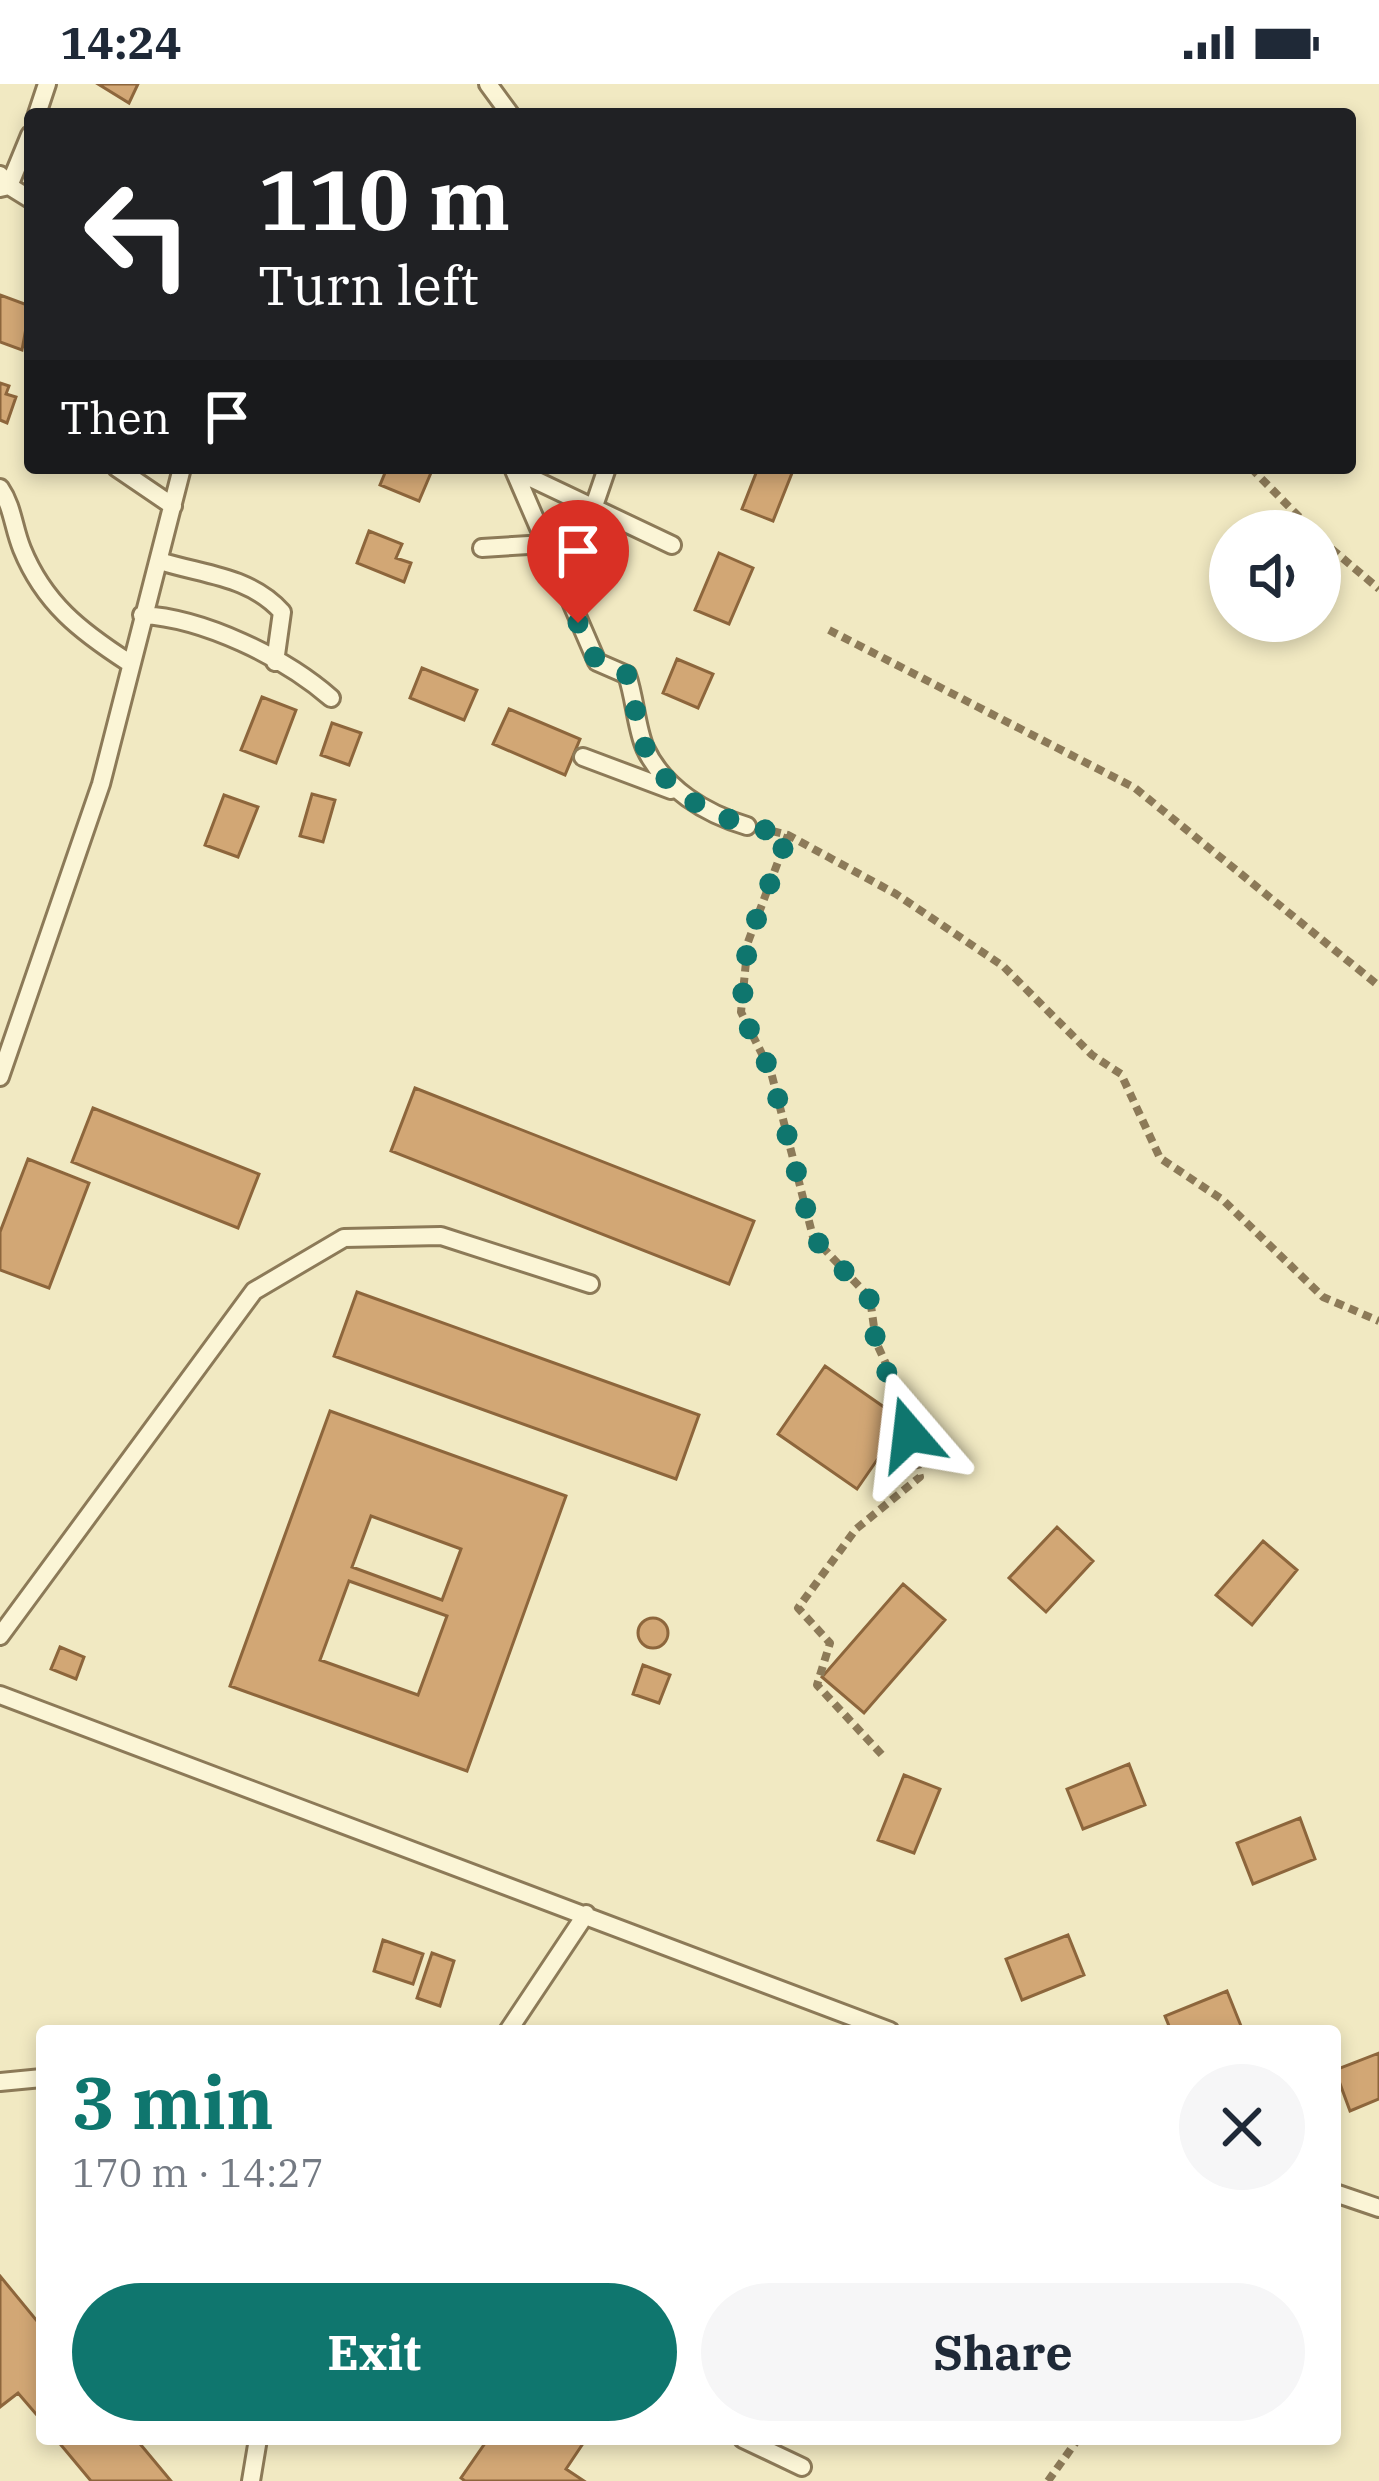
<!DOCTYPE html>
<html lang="en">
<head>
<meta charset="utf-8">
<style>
  body { margin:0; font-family:"IBM Plex Serif",serif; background:#f6f6f7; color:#1f2937; height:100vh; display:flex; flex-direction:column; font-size:45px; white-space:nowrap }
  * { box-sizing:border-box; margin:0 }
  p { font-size:39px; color:#747a83 }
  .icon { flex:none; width:66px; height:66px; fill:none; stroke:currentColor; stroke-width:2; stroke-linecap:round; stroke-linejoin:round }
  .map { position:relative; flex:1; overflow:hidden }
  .panel { position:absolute; left:36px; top:1941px; width:1305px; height:420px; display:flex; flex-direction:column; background:#fff; border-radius:12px; box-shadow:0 6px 18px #0003 }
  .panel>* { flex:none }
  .banner { position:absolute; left:24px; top:24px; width:1332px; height:366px; border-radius:12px; box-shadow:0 6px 18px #0003; background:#202124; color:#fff; overflow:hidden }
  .fabs { position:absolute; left:1209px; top:426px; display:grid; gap:24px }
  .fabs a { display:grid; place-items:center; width:132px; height:132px; border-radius:50%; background:#fff; box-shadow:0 6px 18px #0003; font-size:60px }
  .pin { position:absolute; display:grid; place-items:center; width:102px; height:102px; color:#fff; margin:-123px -51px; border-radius:50% 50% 50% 0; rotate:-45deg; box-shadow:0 0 12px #0007 }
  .pin .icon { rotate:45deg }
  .me { position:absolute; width:132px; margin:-66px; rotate:343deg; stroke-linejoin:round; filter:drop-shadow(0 0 9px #0008) }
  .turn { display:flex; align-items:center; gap:42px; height:252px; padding:0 36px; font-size:54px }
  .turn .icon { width:156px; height:156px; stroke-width:2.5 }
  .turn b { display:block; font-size:84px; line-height:102px }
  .then { display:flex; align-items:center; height:114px; padding:0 36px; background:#0003; gap:24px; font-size:45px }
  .round { display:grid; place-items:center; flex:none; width:126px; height:126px; border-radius:63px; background:#f6f6f7 }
  .overview { display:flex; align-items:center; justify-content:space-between; height:204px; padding:0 36px }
  h1 { font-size:72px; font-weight:700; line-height:90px; color:#0f766e }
  .action { display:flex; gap:24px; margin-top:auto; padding:24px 36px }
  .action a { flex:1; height:138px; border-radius:72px; background:#0f766e; color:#fff; font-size:48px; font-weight:700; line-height:138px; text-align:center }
  .action a+a { background:#f6f6f7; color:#1f2937 }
  .status { display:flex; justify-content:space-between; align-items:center; height:84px; padding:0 60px; background:#fff; direction:ltr }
  .status svg { height:33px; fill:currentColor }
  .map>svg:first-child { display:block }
</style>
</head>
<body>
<div class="status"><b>14:24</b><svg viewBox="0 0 49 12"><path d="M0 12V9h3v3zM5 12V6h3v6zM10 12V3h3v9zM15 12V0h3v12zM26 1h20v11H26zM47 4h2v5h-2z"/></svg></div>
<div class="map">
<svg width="1379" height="2397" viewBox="0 0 1379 2397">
  <rect width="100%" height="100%" fill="#f1e9c2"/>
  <path fill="#d2a775" stroke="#8d663c" stroke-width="3" fill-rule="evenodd" d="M98,0h40l-9,19z
    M0,211l30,11 -8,44 -22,-8z
    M0,299l9,3 -3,8 10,3 -9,26 -7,-3z
    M387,384h46l-14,33 -39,-16z
    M758,384h36l-21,53 -31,-12z
    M369,447l33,13 -6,14 15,5 -7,19 -47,-19z
    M719,469l34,15 -24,56 -34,-14z
    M677,575l36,15 -15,34 -35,-15z
    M422,584l55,22 -13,30 -54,-22z
    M262,613l34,13 -20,53 -35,-13z
    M509,625l71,30 -15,36 -72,-31z
    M332,639l29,10 -12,32 -28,-10z
    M312,710l23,6 -12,42 -23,-6z
    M224,711l34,12 -20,50 -33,-12z
    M415,1004l339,133 -25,63 -338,-133z
    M93,1024l166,66 -21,54 -166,-66z
    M28,1075l61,24 -40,105 -49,-18v-38z
    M357,1208l342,123 -23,64 -342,-123z
    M825,1282l79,55 -47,68 -79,-55z
    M330,1327l236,85 -99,275 -237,-85zM371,1432l90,33 -19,51 -90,-33zM349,1497l98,35 -29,79 -98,-35z
    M1057,1443l36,34 -47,51 -37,-34z
    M1263,1457l34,29 -45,55 -36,-30z
    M903,1500l42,36 -81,93 -42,-36z
    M638 1549a15 15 0 1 1 30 0a15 15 0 1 1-30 0Z
    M60,1563l24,10 -8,22 -25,-10z
    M643,1581l27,10 -11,28 -26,-9z
    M1129,1680l16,41 -62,24 -16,-40z
    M904,1691l36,14 -26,64 -36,-13z
    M1300,1734l15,41 -62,25 -16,-41z
    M1068,1851l16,40 -62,25 -16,-41z
    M383,1856l40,14 -10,30 -39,-13z
    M432,1869l22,8 -14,45 -23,-8z
    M1227,1907l16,40h-72l-6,-15z
    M1379,1969v46l-29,12 -15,-41z
    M0,2192l42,51v94l-24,-28 -18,14z
    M56,2355h80l35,42h-80z
    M488,2355h98l-20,30 18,12h-119l-4,-3z"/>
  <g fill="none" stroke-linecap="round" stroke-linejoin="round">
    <defs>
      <path id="service" d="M488,0l22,30
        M37,30l10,-30
        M0,91l9,11 21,-51
        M0,104l9,-2 21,13
        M117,384l56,38
        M513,384l84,194 30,13c8,23 9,52 18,73 19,41 61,66 102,78
        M514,386l158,75
        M0,404c13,19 13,39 22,61 22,54 58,82 106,113
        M594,422l13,-38
        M482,464l63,-4
        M160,477c43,14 90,15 122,51l-7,50
        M142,531c61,3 142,42 189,83
        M583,673l88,33
        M0,993l101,-293 81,-316
        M0,1552l254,-345 90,-53 97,-2 149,48
        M0,1611l890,336
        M508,1947l78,-117
        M0,1998l42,-4
        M1335,2109l44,15
        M743,2355l59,28
        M251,2397l7,-42"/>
    </defs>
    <use href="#service" stroke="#8c7a58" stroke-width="22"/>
    <path stroke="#8c7a58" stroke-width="8" stroke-dasharray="9 6" stroke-linecap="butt" d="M1251,384l62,63
      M1320,455l59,50
      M829,546l306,158 244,198
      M772,747l16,4 108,59 107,72 89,89 29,19 39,84 63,42 100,97 56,24
      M788,751l-40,107 -7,70 30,60 42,165 57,61 6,44 22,48 22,87 -64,52 -58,79 32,35 -13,42 68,73
      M1048,2397l30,-42"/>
    <use href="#service" stroke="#fbf5d6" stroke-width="16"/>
  </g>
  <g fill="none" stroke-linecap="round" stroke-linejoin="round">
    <path stroke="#0f766e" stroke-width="21" stroke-dasharray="0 37.8" d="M578,539l19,39 31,13c7,23 8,54 18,74 29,58 85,74 142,86l-40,107 -7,70 30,60 42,165 56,61 7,44 33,92"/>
  </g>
</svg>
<div class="fabs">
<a><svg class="icon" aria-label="sound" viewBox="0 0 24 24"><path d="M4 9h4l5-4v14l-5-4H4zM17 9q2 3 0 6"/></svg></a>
</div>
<div class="pin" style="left:578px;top:539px;background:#d93025"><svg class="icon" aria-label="arrive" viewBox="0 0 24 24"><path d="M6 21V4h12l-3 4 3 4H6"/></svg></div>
<svg class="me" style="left:909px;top:1350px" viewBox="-20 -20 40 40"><path d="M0-17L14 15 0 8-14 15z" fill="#0f766e" stroke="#fff" stroke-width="4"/></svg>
<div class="banner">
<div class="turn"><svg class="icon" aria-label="left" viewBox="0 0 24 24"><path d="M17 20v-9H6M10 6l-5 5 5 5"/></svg><div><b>110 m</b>Turn left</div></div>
<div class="then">Then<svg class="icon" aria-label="arrive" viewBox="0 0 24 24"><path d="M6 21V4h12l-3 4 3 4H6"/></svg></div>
</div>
<section class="panel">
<div class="overview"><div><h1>3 min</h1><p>170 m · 14:27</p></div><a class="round"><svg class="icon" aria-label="close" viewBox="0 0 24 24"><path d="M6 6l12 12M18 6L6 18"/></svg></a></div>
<div class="action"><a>Exit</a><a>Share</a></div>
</section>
</div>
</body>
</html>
